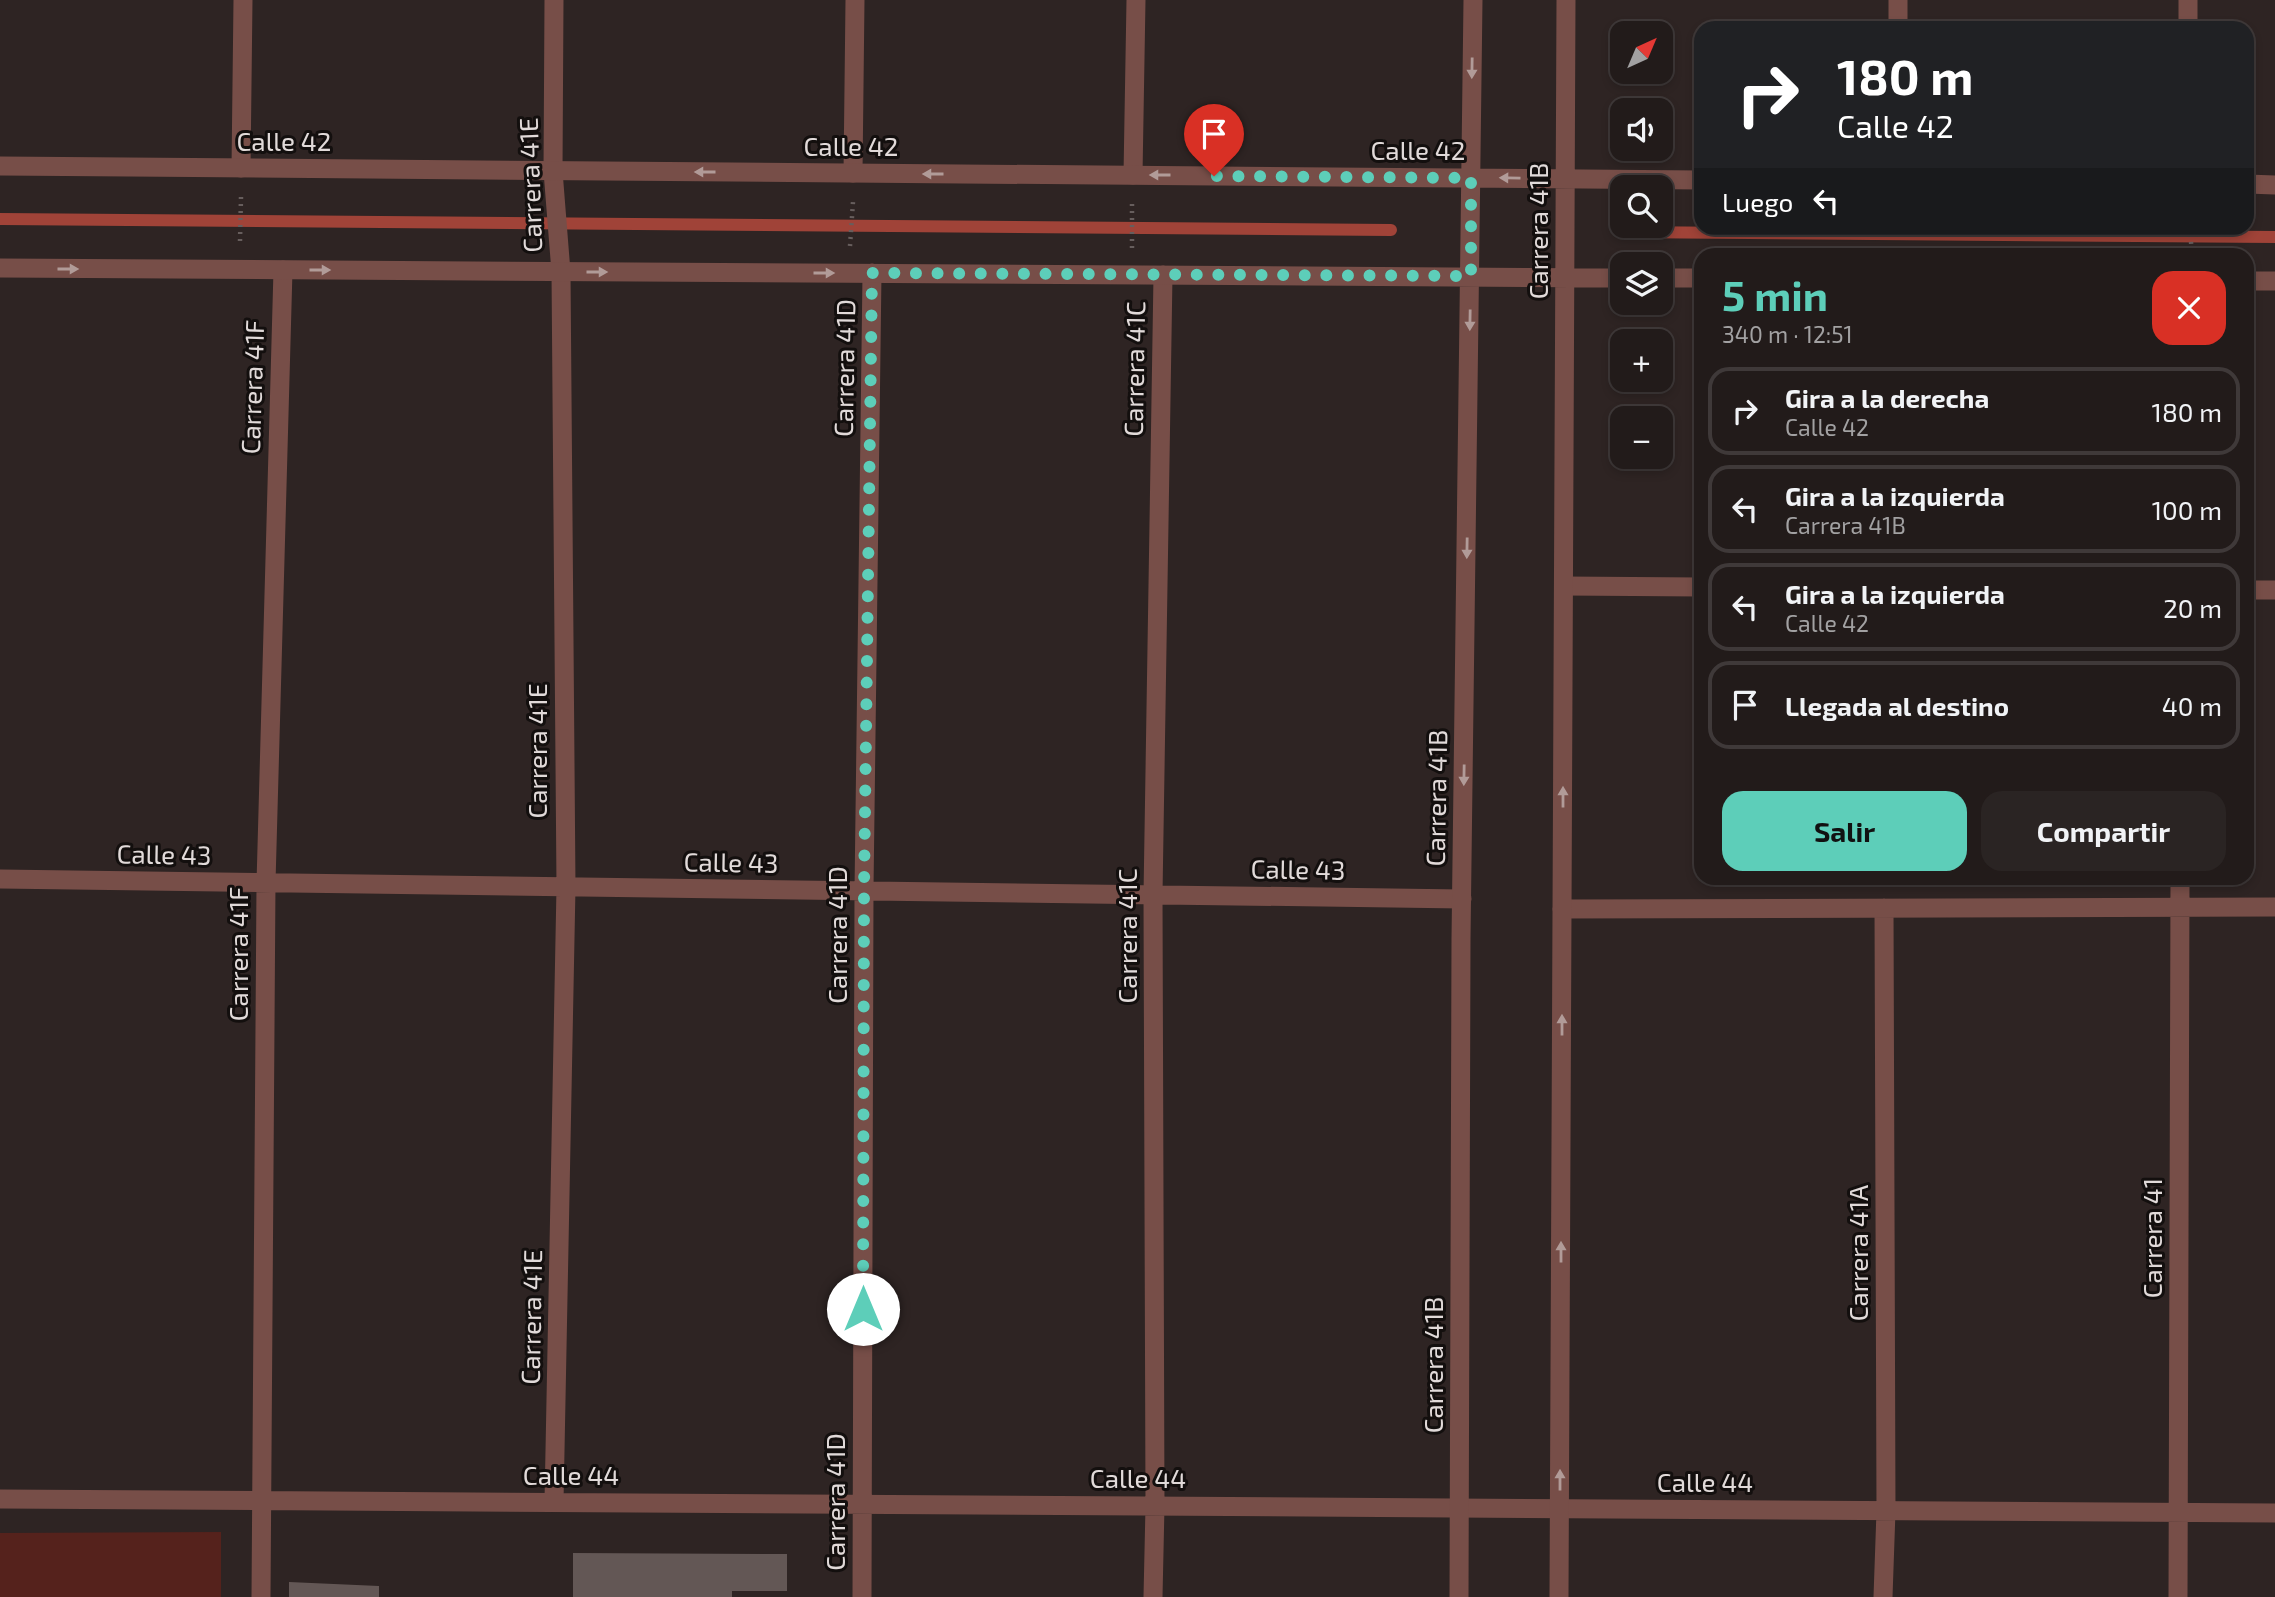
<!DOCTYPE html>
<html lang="es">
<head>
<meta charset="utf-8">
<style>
  body { margin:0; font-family:"Exo 2",sans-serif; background:#2a2423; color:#f1f3f6; height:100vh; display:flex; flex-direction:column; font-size:26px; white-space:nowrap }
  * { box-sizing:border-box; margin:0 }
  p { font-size:23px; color:#a2a1a2 }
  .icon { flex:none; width:38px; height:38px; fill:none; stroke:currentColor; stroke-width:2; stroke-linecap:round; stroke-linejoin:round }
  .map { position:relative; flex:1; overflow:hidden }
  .details { position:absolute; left:1694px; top:248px; width:560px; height:637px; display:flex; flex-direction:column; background:#221b1a; border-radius:21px; box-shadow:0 4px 10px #0003,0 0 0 2px #3f3939 }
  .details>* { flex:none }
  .hud { position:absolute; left:1694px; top:21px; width:560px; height:214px; border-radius:21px; box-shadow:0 4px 10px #0003,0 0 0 2px #3f3939; background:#202124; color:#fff; overflow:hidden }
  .needle { width:46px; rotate:44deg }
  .fabs { position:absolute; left:1610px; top:21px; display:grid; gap:14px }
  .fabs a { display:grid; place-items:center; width:63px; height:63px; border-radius:14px; background:#221b1a; box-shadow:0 4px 10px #0003,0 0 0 2px #3f3939; font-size:35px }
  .pin { position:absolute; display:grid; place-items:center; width:60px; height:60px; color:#fff; margin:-72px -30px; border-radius:50% 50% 50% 0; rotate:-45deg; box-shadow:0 0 7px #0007 }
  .pin .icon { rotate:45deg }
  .me { position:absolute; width:77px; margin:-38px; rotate:0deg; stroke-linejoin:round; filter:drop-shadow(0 0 5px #0008) }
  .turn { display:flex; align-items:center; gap:24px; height:147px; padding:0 28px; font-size:32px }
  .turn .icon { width:91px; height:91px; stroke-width:2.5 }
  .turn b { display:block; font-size:49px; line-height:60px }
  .then { display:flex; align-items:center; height:66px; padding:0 28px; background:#0003; gap:14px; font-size:26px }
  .round { display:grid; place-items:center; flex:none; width:74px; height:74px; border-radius:21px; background:#2a2423 }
  .headline { display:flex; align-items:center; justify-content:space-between; height:119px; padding:0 28px }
  h1 { font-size:42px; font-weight:700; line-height:52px; color:#5dceb9 }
  .action { display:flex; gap:14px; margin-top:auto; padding:14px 28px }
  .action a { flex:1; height:80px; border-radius:21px; background:#5dceb9; color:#111; font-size:28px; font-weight:700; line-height:80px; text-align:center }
  .action a+a { background:#2a2423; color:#f1f3f6 }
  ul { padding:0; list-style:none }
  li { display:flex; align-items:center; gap:21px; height:88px; margin:0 14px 10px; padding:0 14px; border:4px solid #3f3939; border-radius:21px }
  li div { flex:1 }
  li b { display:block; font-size:26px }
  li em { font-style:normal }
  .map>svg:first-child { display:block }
</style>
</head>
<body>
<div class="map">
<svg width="2275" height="1597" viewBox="0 0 2275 1597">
  <rect width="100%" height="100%" fill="#2e2423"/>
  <path fill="#55221c" d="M221,1532v65h-221v-64z"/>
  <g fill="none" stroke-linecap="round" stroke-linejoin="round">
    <path stroke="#a04338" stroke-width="12" d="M0,219l1391,11
      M1620,232l655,5"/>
  </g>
  <path fill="#635755" d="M573,1553l214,1v37h-55v6h-159z
    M289,1582l90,4v11h-90z"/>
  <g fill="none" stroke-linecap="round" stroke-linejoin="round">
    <path stroke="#675e5d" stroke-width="4.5" stroke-dasharray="2 5" stroke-linecap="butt" d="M1132,204v44
      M2190,228l2,28
      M240,241l1,-44
      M850,246l3,-44"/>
    <path stroke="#774e48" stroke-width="19" d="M554,0l-1,171 8,101 5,615 -12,615
      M1898,28v-28
      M2188,28v-28
      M241,168l2,-168
      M853,173l2,-173
      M1133,175l3,-175
      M1564,586l137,1
      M2247,590h28
      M0,879l1462,20
      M1562,909l713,-2
      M0,1499l2275,14
      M261,1597l5,-714 17,-613
      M862,1597l2,-707 8,-617
      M1153,1597l2,-91 -2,-611 10,-620
      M1883,1597l3,-86 -2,-603
      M2178,1597l2,-719"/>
    <path stroke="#774e48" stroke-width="19" d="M0,166l1701,14
      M2247,184l28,1
      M0,268l1622,10
      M1661,278h40
      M2247,281h28
      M1459,1597l2,-658 12,-939
      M1559,1597l7,-1597"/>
  </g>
  <defs><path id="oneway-solid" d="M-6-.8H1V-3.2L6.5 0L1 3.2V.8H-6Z" transform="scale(1.75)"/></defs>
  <g fill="#b19b98">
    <use href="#oneway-solid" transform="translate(1472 68) rotate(91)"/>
    <use href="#oneway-solid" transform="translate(705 172) rotate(-180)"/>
    <use href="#oneway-solid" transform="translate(933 174) rotate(-180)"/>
    <use href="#oneway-solid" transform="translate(1160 175) rotate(-180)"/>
    <use href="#oneway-solid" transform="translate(1510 178) rotate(-179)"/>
    <use href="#oneway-solid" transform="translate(68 269)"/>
    <use href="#oneway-solid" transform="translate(320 270)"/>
    <use href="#oneway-solid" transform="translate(597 272)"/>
    <use href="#oneway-solid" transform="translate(824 273)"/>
    <use href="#oneway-solid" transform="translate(1470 320) rotate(91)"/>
    <use href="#oneway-solid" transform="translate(1467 548) rotate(91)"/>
    <use href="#oneway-solid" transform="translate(1464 775) rotate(91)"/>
    <use href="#oneway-solid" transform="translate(1563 797) rotate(-90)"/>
    <use href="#oneway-solid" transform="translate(1562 1025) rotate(-90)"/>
    <use href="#oneway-solid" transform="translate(1561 1252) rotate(-90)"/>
    <use href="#oneway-solid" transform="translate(1560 1480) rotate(-90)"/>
  </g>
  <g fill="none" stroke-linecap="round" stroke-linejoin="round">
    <path stroke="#5dceb9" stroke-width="12" stroke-dasharray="0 21.6" d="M863,1309l1,-419 8,-617 599,3v-98l-257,-2"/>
  </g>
  <g text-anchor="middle" stroke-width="6" stroke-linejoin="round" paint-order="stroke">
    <g font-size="26" fill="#e1dad9" stroke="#130f0e">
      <text x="284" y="151">Calle 42</text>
      <text x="851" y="156">Calle 42</text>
      <text x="1418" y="160">Calle 42</text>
      <text transform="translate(531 185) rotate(-92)" y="9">Carrera 41E</text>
      <text transform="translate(1539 231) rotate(-90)" y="9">Carrera 41B</text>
      <text transform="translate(845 368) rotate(-89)" y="9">Carrera 41D</text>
      <text transform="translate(1135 369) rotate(-89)" y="9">Carrera 41C</text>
      <text transform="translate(253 387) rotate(-88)" y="9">Carrera 41F</text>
      <text transform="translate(538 751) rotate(-90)" y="9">Carrera 41E</text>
      <text transform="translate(1437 798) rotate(-89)" y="9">Carrera 41B</text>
      <text transform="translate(164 855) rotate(1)" y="9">Calle 43</text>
      <text transform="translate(731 863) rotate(1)" y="9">Calle 43</text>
      <text transform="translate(1298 870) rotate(1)" y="9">Calle 43</text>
      <text transform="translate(838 935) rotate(-90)" y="9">Carrera 41D</text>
      <text transform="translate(1128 936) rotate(-90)" y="9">Carrera 41C</text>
      <text transform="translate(239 954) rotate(-90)" y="9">Carrera 41F</text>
      <text transform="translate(2153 1238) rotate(-90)" y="9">Carrera 41</text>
      <text transform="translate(1859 1253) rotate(-90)" y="9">Carrera 41A</text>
      <text transform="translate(532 1317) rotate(-89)" y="9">Carrera 41E</text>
      <text transform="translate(1434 1365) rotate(-90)" y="9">Carrera 41B</text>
      <text x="571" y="1485">Calle 44</text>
      <text x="1138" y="1488">Calle 44</text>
      <text x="1705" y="1492">Calle 44</text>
      <text transform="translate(836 1502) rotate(-90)" y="9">Carrera 41D</text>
    </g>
  </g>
</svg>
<div class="fabs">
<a><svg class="needle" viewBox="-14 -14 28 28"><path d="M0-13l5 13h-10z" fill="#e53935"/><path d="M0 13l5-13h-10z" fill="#a2a1a2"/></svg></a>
<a><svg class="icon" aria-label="sound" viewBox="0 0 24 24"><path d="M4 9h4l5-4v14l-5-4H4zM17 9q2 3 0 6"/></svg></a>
<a><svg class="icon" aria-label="search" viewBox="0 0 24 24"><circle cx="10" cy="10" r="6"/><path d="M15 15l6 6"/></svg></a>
<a><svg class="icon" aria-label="layers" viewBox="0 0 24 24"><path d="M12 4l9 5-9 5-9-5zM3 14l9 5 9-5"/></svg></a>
<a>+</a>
<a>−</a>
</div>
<div class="pin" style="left:1214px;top:176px;background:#d93025"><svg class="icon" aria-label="arrive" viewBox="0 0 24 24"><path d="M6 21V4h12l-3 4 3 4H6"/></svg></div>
<svg class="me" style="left:863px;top:1309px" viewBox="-20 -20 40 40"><circle r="19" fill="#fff"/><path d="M0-13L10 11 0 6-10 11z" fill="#5dceb9"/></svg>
<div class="hud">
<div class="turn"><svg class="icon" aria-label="right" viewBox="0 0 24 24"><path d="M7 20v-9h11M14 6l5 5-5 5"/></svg><div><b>180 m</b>Calle 42</div></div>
<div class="then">Luego<svg class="icon" aria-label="left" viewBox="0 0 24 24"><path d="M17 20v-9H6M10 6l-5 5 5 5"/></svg></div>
</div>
<section class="details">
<div class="headline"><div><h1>5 min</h1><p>340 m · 12:51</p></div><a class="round" style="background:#d93025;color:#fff"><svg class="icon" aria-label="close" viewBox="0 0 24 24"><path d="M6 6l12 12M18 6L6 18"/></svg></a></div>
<ul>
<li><svg class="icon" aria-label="right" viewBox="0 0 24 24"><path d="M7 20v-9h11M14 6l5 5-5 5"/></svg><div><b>Gira a la derecha</b><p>Calle 42</p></div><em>180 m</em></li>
<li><svg class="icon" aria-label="left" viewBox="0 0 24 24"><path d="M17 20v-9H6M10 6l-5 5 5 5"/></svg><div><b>Gira a la izquierda</b><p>Carrera 41B</p></div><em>100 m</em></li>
<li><svg class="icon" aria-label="left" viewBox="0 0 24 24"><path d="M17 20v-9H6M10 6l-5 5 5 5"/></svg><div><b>Gira a la izquierda</b><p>Calle 42</p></div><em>20 m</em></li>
<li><svg class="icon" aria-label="arrive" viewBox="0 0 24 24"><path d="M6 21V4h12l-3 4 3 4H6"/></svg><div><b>Llegada al destino</b></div><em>40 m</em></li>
</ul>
<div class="action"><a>Salir</a><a>Compartir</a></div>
</section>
</div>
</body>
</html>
